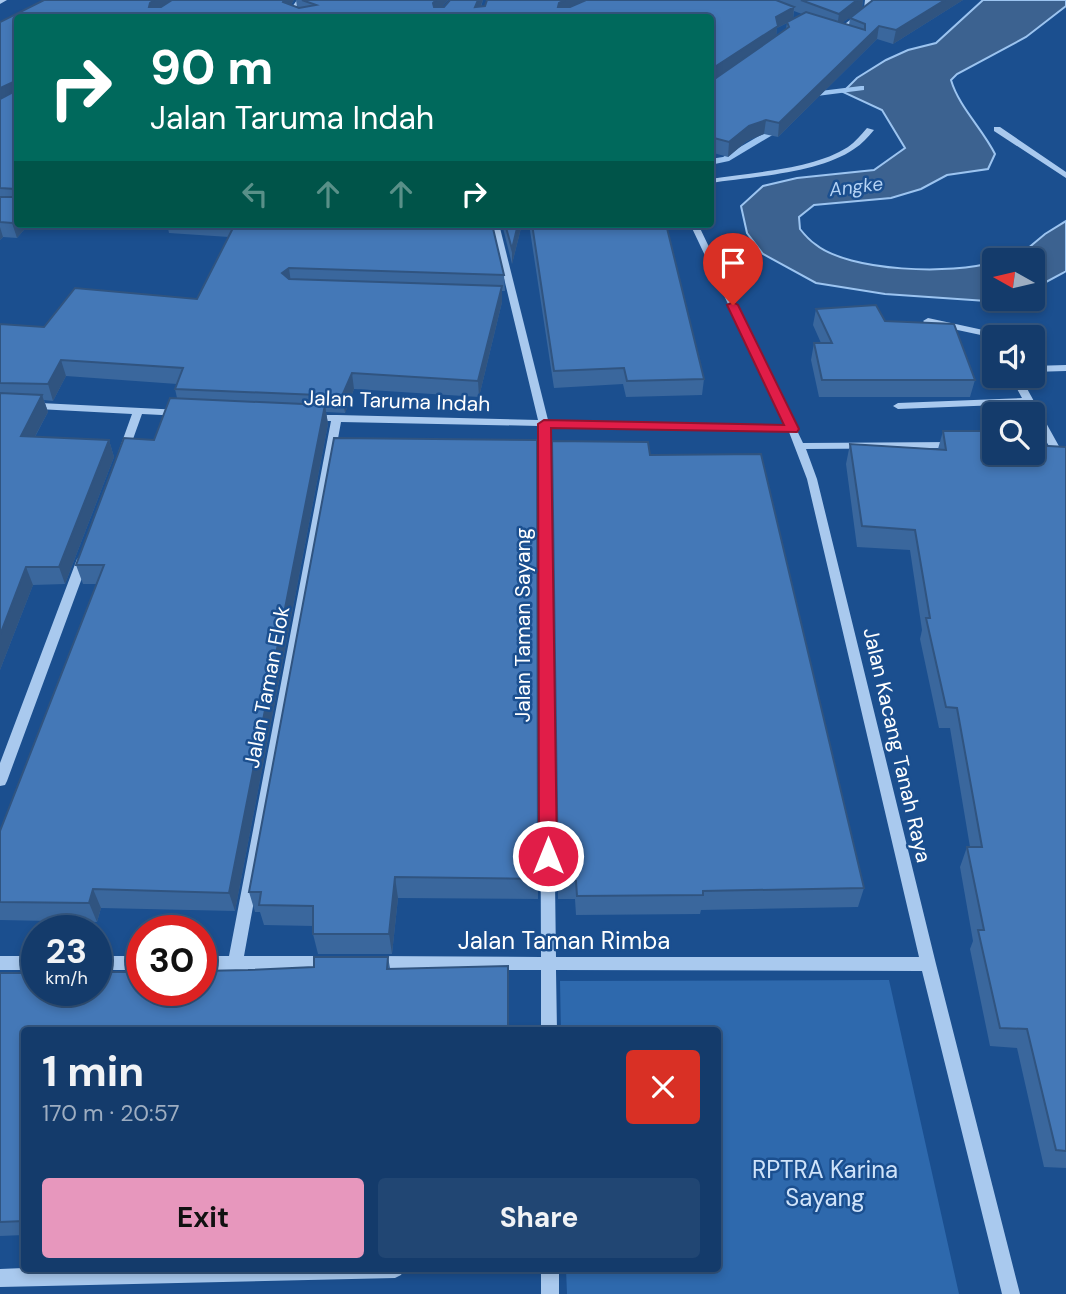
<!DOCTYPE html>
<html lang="en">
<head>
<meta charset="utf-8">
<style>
  body { margin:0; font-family:"DM Sans",sans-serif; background:#214673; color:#f1f3f6; height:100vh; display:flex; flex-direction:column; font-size:26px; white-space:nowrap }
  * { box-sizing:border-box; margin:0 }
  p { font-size:23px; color:#9dadc1 }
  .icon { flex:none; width:38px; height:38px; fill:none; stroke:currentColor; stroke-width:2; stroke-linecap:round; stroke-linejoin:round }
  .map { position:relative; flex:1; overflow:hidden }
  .drawer { position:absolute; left:21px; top:1027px; width:700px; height:245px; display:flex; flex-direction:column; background:#143b6b; border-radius:7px; box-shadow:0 4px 10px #0003,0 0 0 2px #33557e }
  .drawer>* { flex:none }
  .banner { position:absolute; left:14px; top:14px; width:700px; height:214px; border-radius:7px; box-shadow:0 4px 10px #0003,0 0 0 2px #33557e; background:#00695c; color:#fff; overflow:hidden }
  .needle { width:46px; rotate:278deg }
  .tools { position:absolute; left:982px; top:248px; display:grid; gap:14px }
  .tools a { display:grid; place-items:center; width:63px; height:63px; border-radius:7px; background:#143b6b; box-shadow:0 4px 10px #0003,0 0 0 2px #33557e; font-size:35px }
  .speed { position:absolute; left:21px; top:915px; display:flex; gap:14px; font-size:35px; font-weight:700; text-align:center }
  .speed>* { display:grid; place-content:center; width:91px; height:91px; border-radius:50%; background:#143b6b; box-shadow:0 4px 10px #0003,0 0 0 2px #33557e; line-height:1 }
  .speed small { font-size:18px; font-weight:400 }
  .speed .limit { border:10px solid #d22; background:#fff; color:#111 }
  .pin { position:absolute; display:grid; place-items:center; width:60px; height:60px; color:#fff; margin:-72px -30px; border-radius:50% 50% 50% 0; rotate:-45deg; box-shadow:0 0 7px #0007 }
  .pin .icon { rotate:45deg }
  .me { position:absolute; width:77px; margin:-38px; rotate:0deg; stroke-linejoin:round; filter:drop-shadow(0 0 5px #0008) }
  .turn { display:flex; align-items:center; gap:24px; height:147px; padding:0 21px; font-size:32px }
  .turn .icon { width:91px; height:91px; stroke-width:2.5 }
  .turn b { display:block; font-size:49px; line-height:60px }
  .lanes { display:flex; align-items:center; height:66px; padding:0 21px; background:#0003; justify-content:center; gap:35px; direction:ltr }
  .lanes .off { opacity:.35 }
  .round { display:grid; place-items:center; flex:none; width:74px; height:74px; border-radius:7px; background:#214673 }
  .overview { display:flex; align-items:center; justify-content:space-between; height:119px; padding:0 21px }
  h1 { font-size:42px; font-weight:700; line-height:52px }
  .action { display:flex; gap:14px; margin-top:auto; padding:14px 21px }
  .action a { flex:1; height:80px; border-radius:7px; background:#e797bd; color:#111; font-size:28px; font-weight:700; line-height:80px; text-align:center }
  .action a+a { background:#214673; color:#f1f3f6 }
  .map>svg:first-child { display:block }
</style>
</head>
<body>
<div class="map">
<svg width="1066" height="1294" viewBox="0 0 1066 1294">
  <rect width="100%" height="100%" fill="#1b4f8f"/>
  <path fill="#2e69ad" d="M889,980l70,314h-392l-1,-25h152v-238h-157l-1,-50z"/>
  <path fill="#3c6290" stroke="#9cc4f0" stroke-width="2" d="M983,0h83v6l-40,31 -69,37 -6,6c8,27 31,48 44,74l-7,15 -41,6 -26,14 -30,9 -77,7 -15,12 1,12c4,5 9,11 15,15 34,28 138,31 179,18v37h14l-7,3 -116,-8 -69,-11 -53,-29 -16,-21 -6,-27 22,-20 34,-8 77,-8 31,-22 -23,-38 -39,-18 14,-14 29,-18 22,-10 28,-7z
    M1066,221v50l-3,2 -30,16 -1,-28h-33l22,-7 24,-20z"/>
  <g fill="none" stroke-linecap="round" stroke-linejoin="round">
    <path fill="#9cc4f0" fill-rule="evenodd" d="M861,86h3v4l-47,6 -9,7 -4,-2 8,-9z
      M783,122l3,1v4l-57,34 -19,4v-6l13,-2z"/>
    <path fill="#a9c9ee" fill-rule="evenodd" d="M0,0h7l-7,4z
      M297,0h6l-10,12 22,6h-14l-14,-4z
      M865,0h6l-2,11 -29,22h-4v-2l28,-22z
      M994,127h6l66,45v6l-72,-47z
      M867,128l7,2c-6,7 -12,14 -20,19 -34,24 -103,28 -144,34v-4c42,-7 102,-9 138,-32 7,-5 13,-12 19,-19z
      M491,224h8l49,196 238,6 -96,-202h8l105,219 151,-1 5,3 -5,3 -148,1 11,30 119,485 84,330h-18l-80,-323 -366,-1 1,61h-16v-61h-168l-5,-2 -3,-5 3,-5 5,-2 168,1 -2,-531 -198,-4 -97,534h86l5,2 3,5 -3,5 -5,2h-129v-14h28l102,-535h-19l-5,-3 5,-3h25l201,5zM549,426l240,6 18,47 112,478h-363z
      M928,318l69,15 3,5h-6v3l-4,-4 -65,-14 -2,-2z
      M1066,365v6l-34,1v-6z
      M1010,376h10l40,72 -1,2h-8l-25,-46 -128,5 -5,-3 5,-3 124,-5z
      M0,401l181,9 5,3 -5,3 -39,-2 -14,39 -5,3 -5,-3 14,-39 -132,-7z
      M83,555l6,4 -82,222 -2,4 -5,1v-23l77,-204z
      M0,956h37v14h-37z
      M96,956h46v14h-46z
      M0,1269l24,-1 380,1 -3,6 -6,3 -395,9z
      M541,1269h18v25h-18z"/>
  </g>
  <path fill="#3a679d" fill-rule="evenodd" d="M44,0h250l-3,5 6,2 -1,-7h152l-6,7h2l6,-7h33l-2,7 4,-1 2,-6h376l-1,8 -20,15 7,2 1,-7 23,-18h90l-70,44 -16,-5 -99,98 -14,-3 -17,7 -19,16 -18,-5v-134h-692v206h11l-12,14 -14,-1 -3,3v-218zM794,11l8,3 -9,5zM787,23l-1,6 -10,7 1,-8z
    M167,224h325l12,51 1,16h-3v11l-23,95 -125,-8 -9,24 -19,-1 2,12 -93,487 -134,-3 -4,14 -97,-2v-89l97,-247h-14l-7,-19 78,-125 23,-42 -2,-9 2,-5 -111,-8 -13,25 -9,-1 4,12 -13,25 74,3 5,17 -49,127 -32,1 -33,85v-346l44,3 153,-28 32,-62 -60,-4z
    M502,224h20l-10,40z
    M529,224h137l38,155 -2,16 -76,2 -3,-13 -69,4z
    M816,309l69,12 90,59 -5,17h-151l-8,-37 3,-17h7l-8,-18z
    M943,431l51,22 72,-6v721l-22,-1 -27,-119 -27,-2 -20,-97 3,-8 -13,-74 7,-20h3l-20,-119h-11l-19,-89 2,-9 -12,-80 -53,-3 -11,-83 4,-20 88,5z
    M537,440l1,459 -140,-1 -6,56h-74l-5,-20v-8l-49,-1 -4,-13h-5l-6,-20z
    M650,455l214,433 -6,19 -157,3 -1,4 -124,1 -1,-16h-17l-6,-438z
    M388,957l2,11 -366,63v204l-24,1v-263l248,-3 66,-3z"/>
  <path fill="#305480" d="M154,0h23l-24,16 -4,-9 1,-4z
    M284,0h10l-9,15 -2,-13z
    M436,0h12l-14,16 -1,-13z
    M478,0h5l-7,18 -1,-11z
    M565,0h27l-33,16v-13z
    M857,0h6l-1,8 -25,19 2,-13z
    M945,0h18l-70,44 3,-14z
    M794,7l-1,13 -16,8 -1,11 -66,43v-12l66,-53z
    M879,26l-2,13 -99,98 1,-14z
    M13,82l4,14 -17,8v-16z
    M766,120l-2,14 -17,7 -19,16 1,-15 20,-16z
    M18,217v7h11l-12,14 -5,-15z
    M518,224h4l-10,40v-15z
    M0,227l3,10 -3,3z
    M289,268l2,15 -9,-10z
    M502,286v16l-23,95 -1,-16z
    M61,360l5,16 -13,25 -5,-17z
    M352,373l2,16 -9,24 -3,-17z
    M42,395l6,17 -22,41 -5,-17z
    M325,405l3,19 -93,487 -6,-18z
    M109,440l5,17 -49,127 -6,-17z
    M26,567l7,18 -33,85v-35z
    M395,877l3,21 -6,56 -3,-20z
    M93,889l8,19 -4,14 -8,-19z"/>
  <path fill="#4478b7" stroke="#305480" stroke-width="2" d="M44,0h110l-4,3 -1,4h12l11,-7h112l-1,2 16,6 17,-3 -14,-5h134l-3,3 1,4h10l6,-7h28l-3,7 10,-1 2,-6h78l-6,3 -1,4h12l16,-7h190l18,7 -18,10 2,9 -68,44v-52h-692v199l-6,6 -12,-1v-25h13l2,-8 -15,-1v-89l15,-8 2,-7 -4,-2 -13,6v-66z
    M801,0h56l-18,14z
    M873,0h72l-49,30 -17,-4 -100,97 -13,-3 -17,6 -20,16 -19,-5v-57h3l76,-53 -2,-5 19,-10 59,18v-6l-15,-6z
    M235,224h257l12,51 -215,-7 -7,5 7,6 213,7 -24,95 -126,-8 -10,23 -167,-7 8,-21 -122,-8 -13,24 -48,-1v-59l44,3 31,-39 122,11z
    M505,224h13l-6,25z
    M532,224h134l38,155 -77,2 -3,-13 -70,3z
    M876,305l9,16 69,3 21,56h-153l-8,-37h18l-16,-34z
    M0,393l42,2 -21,41 88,4 -50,127h-33l-26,68z
    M170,398l155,7 -96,488 -136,-4 -4,14 -89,-1v-71l104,-266h-28l48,-127 30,2z
    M943,431h51v22h38v-8l34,2v704l-10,-1 -29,-121 -27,-1 -22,-98h6l-17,-83h15l-25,-139 -11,-1 -20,-89h4l-15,-88 -53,-4 -12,-82 96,6z
    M334,438l203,2 1,439 -143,-2 -6,57h-76v-28l-54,-1 2,-13h-12z
    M552,441l96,1 2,13 111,-1 103,434 -161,3v4l-126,1 -1,-15 -18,-1z
    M314,957h74l-1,12 121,-3v65h-484v190l-24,1v-249h37v17h59v-18h46v18h59v-19l47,-1 66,-3z"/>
  <path fill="#e11d48" stroke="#92132f" stroke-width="2" d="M733,302l5,3 61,124 -2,3 -246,-4 6,428 -3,5 -6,2 -7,-2 -2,-5 -1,-432 6,-4 240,5 -57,-120z"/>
  <g text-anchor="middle" stroke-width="5" stroke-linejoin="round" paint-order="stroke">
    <g font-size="19" font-style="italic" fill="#b5d3f5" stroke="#1b4f8f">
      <text transform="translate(856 186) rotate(-7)" y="7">Angke</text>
    </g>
    <g font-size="21" fill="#fff" stroke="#1b4f8f">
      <text transform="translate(397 401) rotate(2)" y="7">Jalan Taruma Indah</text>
      <text transform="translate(523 625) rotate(-90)" y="7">Jalan Taman Sayang</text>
      <text transform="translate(267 687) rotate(-79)" y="7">Jalan Taman Elok</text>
      <text transform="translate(897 745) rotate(77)" y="7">Jalan Kacang Tanah Raya</text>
    </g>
    <g font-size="24" fill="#fff" stroke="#1b4f8f">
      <text x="564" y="949">Jalan Taman Rimba</text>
    </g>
    <g font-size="24" fill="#cfe3fa" stroke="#1b4f8f">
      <text x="825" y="1178">RPTRA Karina<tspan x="825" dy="28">Sayang</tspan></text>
    </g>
  </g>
</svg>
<div class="tools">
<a><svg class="needle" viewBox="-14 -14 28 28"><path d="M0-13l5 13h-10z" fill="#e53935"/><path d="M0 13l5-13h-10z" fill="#9dadc1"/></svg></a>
<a><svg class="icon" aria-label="sound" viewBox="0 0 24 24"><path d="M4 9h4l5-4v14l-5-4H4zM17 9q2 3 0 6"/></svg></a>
<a><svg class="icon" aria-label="search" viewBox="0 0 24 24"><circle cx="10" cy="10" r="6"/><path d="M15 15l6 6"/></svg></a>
</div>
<div class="speed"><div>23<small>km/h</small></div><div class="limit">30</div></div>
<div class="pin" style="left:733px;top:305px;background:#d93025"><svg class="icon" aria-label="arrive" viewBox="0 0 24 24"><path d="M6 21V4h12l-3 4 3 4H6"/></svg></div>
<svg class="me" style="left:548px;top:856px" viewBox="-20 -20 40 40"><circle r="17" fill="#e11d48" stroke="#fff" stroke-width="3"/><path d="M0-11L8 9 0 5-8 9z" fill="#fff"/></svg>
<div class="banner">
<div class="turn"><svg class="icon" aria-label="right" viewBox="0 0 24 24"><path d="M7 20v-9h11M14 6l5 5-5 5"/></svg><div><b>90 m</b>Jalan Taruma Indah</div></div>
<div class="lanes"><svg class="icon off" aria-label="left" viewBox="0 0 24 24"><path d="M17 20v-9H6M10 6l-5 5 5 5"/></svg><svg class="icon off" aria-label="ahead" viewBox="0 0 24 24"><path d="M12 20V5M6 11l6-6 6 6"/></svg><svg class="icon off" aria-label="ahead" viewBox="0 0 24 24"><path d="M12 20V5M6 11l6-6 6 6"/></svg><svg class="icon" aria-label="right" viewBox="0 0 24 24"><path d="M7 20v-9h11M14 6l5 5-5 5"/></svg></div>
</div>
<section class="drawer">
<div class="overview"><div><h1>1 min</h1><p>170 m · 20:57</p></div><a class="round" style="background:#d93025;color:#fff"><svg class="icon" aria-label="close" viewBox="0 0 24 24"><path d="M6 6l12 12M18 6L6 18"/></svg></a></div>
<div class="action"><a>Exit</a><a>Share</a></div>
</section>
</div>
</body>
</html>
